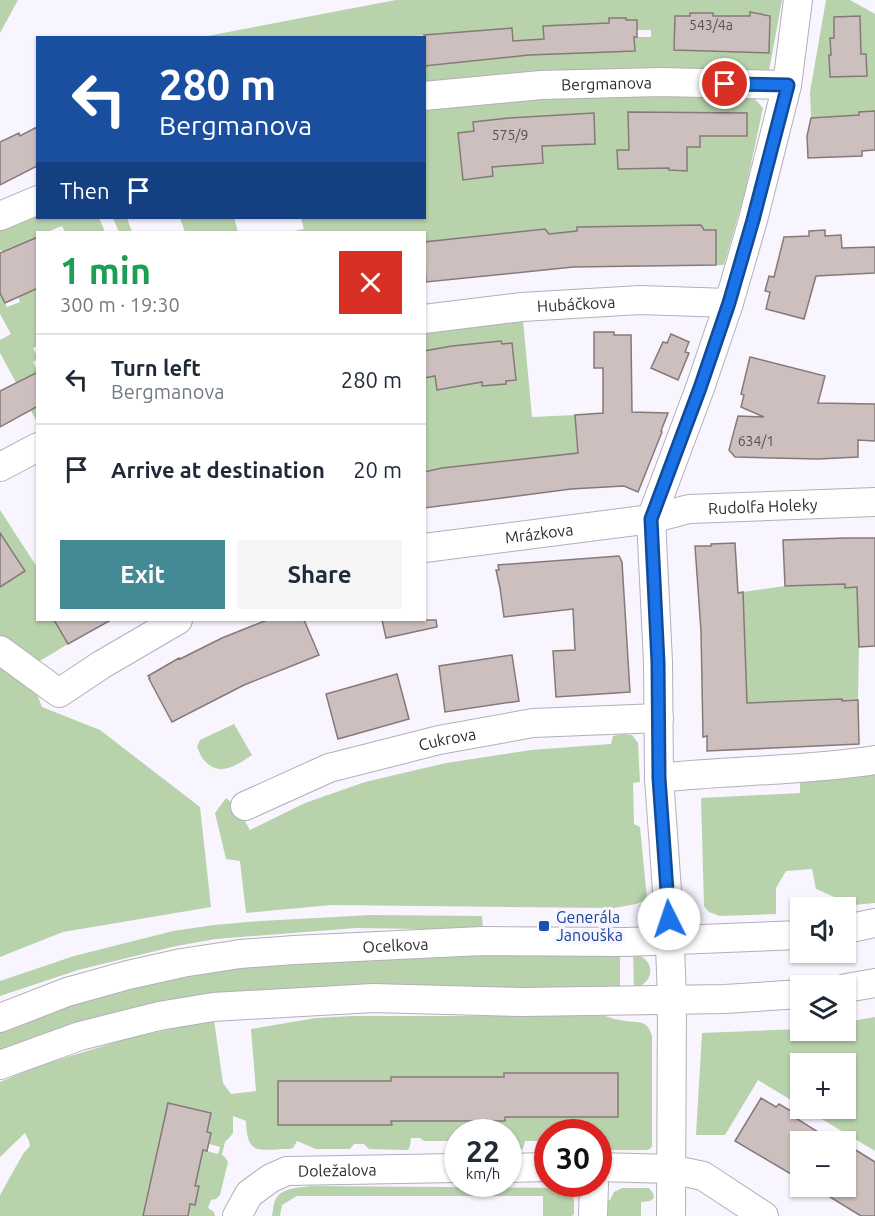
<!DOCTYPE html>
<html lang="en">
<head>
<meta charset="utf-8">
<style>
  body { margin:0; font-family:Ubuntu,sans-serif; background:#f6f6f7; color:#1f2937; height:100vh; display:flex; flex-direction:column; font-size:22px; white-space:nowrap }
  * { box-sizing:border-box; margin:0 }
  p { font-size:20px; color:#747a83 }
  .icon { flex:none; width:33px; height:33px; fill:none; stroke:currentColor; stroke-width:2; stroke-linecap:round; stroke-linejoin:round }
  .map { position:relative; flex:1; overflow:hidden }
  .details { position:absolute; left:36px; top:231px; width:390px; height:390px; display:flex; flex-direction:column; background:#fff; border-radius:0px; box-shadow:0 2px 4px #0004 }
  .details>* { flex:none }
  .top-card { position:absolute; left:36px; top:36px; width:390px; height:183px; border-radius:0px; box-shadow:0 2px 4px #0004; background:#1a4fa0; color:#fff; overflow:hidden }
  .buttons { position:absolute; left:790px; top:897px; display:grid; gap:12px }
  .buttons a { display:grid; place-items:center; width:66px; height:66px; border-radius:0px; background:#fff; box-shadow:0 2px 4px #0004; font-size:30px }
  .speed { position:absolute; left:444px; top:1119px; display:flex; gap:12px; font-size:30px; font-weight:700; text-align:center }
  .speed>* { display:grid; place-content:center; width:78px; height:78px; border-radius:50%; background:#fff; box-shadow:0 2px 4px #0004; line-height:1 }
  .speed small { font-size:15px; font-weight:400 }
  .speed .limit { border:9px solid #d22; background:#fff; color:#111 }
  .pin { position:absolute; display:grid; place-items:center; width:51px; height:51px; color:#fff; margin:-26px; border:3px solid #fff; border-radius:50%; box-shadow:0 2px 6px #0007 }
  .me { position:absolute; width:66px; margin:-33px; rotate:356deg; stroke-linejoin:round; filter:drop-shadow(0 0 4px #0008) }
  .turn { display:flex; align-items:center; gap:21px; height:126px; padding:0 24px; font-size:27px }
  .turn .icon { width:78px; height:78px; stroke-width:2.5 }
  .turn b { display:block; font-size:42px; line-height:51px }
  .then { display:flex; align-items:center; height:57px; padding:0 24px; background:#0003; gap:12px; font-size:22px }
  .round { display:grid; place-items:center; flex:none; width:63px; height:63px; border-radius:0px; background:#f6f6f7 }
  .summary { display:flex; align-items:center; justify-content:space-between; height:102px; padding:0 24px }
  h1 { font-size:36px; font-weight:600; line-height:45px; color:#1e9e55 }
  .action { display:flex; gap:12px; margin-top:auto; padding:12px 24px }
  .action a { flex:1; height:69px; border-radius:0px; background:#448a94; color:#fff; font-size:24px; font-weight:600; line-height:69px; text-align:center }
  .action a+a { background:#f6f6f7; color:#1f2937 }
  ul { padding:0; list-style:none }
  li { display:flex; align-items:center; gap:18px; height:90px; padding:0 24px; border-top:2px solid #e0e1e3 }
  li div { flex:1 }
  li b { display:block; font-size:22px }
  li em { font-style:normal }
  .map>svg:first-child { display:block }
</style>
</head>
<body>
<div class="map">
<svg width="875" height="1216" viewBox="0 0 875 1216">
  <rect width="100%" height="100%" fill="#f8f5ff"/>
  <path fill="#b8d2ac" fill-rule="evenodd" d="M0,0h18l-18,33z
    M396,0h386l-13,71 -344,13v-18l36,-4 -3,-30 -42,4v2l-214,-1zM675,16h15l-16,34zM609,18h16l1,2h10l1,10h14v7h-17l1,13 -25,1zM543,26l45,26 -43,2zM512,28l1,13 10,-1 1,15 -44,-24z
    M826,0h24l25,14v97l-16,1v4l-48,2 -1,-26zM860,16l1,38h5l1,21 -37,2 -1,-21 2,-1 -1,-17h5l-1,-21z
    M604,93l149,4 10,11 -18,84 -21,73h-8l-1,-35h-11l-3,-5h-31l-35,6 -3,-5h-8l-12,6 -3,-6h-9v5l-11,1 -4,-5h-8v40l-17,-34 -135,9 -1,-10h-134l14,-3 -3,-11h123l1,-108zM628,112h18l2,56h-30l-1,-18h12zM671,112l30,1 -1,34h-13v24l-18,-1zM724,113h23v23h-23zM540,116l3,47 -30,2zM486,121l6,55 -29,4 11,-49 -1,-9z
    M37,214l1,4h61l6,14h-40l-3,-6 -15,6h-9l-1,5 -2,1 3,7v101l-5,2 5,11 -5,3 5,10 -7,4 6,12v34l-37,-69v-13l11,-6 -11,-20v-21l7,14 13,-5 -2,-6 14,-6 -20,-43 -10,5v-2l-2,1v-20z
    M113,218h14l5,14h-13z
    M180,218h54l4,14h-53z
    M523,320l9,97 43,-2 5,73 -9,2 -4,-36 -114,13 -28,5 -1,-95 1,1 10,-2 2,14 15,-44 -27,5v-19zM501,341l1,3 10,-1 4,37 -10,1v3l-23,2 -5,-42z
    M0,510l37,57 1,53h16l14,24 -30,18 -38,-27v-48l25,-17 -25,-37z
    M823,584h22l1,4 11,-1 2,60 -1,53 -16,1v-2l-95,6 -4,-113 42,-6z
    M0,660l33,24 9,23 58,23 100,77 11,100 -148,25 -63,25z
    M234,724l18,31c-15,10 -33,23 -48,5 -3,-3 -5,-9 -7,-13l3,-7z
    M622,734l10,1 6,8 2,39 -7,1 1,41 6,3 7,72 -11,5 -22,4 -283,-3 -85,8 -6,-52 -14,-2 -11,-46 11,-15 10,8 14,24 55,-27 60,-21 81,-19 85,-13 80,-6 2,-8z
    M875,766v137l-22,2 -37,-16 -4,-20 -26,2 -10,17v26l-56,2 -11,-4 -5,-6 -3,-108 99,-5v-13z
    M371,915l111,1 1,14 -127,-2 -140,11 -40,7 -98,24 -78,26v-15l74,-25 99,-25 41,-6 46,-4z
    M633,953c23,6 23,29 1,36z
    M620,954v34l-223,-1 -106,2 -291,71v-38l85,-31 204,-36z
    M353,1016h252c6,2 13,4 20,5 14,2 22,-2 27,15v110l-2,3 -4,1h-47l-1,-18h-50l-1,9h-22l-2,8 -3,1h-11l-1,-18h-50l-1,9h-33l-4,-3h-9l-1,8 -2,4 -39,-1 -5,-5h-10l-4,5h-34l-19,-8 -4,7 -4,1c-30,0 -42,8 -43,-28l-13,-5v17l-3,4 -5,5 -3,13 3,2 3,5 -8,33 -4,4 -5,1 -3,8 6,4 1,4h-27l2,-12 5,1 4,-18 -4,-1 8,-36 15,4 2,-7 -11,-3 2,-11 -4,-1 4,-19 -43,-9 -25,112h-143v-21l23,-41 7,-8 -1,-5 -4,-8 -25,24v-75l38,-16 95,-29 81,-17 9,63 8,11 25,-3 -5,-62 65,-11zM505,1073h113v43l-113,1 -1,4h-113v4h-113v-43l113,-1 37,-4h39l18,4v-4h19z
    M875,1017v134l-70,-42 41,-1v-44h-45v42l-43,-26 -33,55h-29l6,-102 99,-4v1h45v-8z
    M311,1186l253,2c12,4 10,15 10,26l-2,2h-29v-20h-246l-15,9 -2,11h-8c1,-5 1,-11 3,-15 5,-14 24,-13 36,-15z
    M622,1188h27l4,5 1,5 -4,3 -9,1v14h-39v-17l8,1 4,-8z"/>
  <path fill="#cdbfbd" stroke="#867978" stroke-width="1.5" d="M750,12l20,4 -1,37 -95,-3 1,-34h15v-3h23v3h37z
    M860,16l1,38h5l1,22 -37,1 -1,-22h2l-1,-17h4v-21z
    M609,18h17v2h11v17h-3l1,14 -106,4 -105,11v-31l88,-7 1,13 31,-2 -1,-13 66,-3z
    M875,111v39l-13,1v5l-54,2 -1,-22 4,-18 48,-3v-3z
    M628,112l119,1v23h-47v11h-13v24l-18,-1v-2l-51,1 -1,-19h12z
    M594,113l1,31 -53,2 1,17 -51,4 1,9 -30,4 -5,-47 16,-2 -1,-9 36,-4z
    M37,127v39l-37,19v-43l19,-9 1,3z
    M701,225l3,5h12v35l-143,2 -147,15 -2,-40 121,-13 4,5 28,-3v-4z
    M825,230v6l16,-1 1,13 33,-1v26l-59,3 -12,43 -38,-10 4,-17 -5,-1 4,-15 5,1 10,-40 25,-1v-5z
    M38,237v51l-33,15 -5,-10v-40z
    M594,332h20v3h17l1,77 36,1 -7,18 1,1 -24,60 -14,-6 -53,3 -147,19v-36l18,-4 136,-15 -3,-38 28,-2v-45h-9z
    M671,334l18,8 -4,10 4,1 -11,27 -27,-12 12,-26 4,1z
    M501,341l1,3 10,-1 4,37 -10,1v3l-24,2v-4l-45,8 -2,-14 -11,2v-27l28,-5z
    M750,357l75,19 -7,27 57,1v37l-17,-1v17l-40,2 -83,-2 -6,-7 9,-34 26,1 -23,-10 3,-12 -3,-1z
    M38,372v34l-38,21v-36z
    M0,533l25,38 -25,16z
    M845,538h30v108l-16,1 -2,-60 -12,1v-4l-60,2 -2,-46z
    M735,543l3,50 5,-1 4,111 95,-4v2l16,-1 1,44 -152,7v-15l-4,1 -2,-106 -6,-85h16v-2z
    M619,556l3,6 8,130 -74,5 -3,-46 22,-1 -2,-41 -69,8 -4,-29 -4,-18h3l-1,-5z
    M54,620h57l-43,24z
    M267,620h37l15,35 -75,30 -72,37 -23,-43 1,-1 -2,-2 31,-18 1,1 42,-21z
    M382,620h54l1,7 -51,11z
    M512,655l7,46 -74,11 -6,-46z
    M397,674l12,45 -71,20 -12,-45z
    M504,1073h114v44h-113v4h-114l1,4h-114v-44h113v-4h113z
    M761,1098l15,9 3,-3 17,10 -2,3 40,25h-33v38l-66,-39z
    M168,1103l43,10 -4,19 4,1 -4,18 -4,-1 -8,36h4l-4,19 -5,-1 -2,12h-45z
    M846,1144l29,18v54h-14l-49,-30h34z"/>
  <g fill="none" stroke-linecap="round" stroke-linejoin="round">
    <defs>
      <g id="minor">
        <path id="s1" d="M424,96l117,-11 121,-3 125,3"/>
        <path d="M0,216l38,-16"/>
        <path id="s2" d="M424,319l98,-12 118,-7 89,3"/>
        <path d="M0,467l38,-20"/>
        <path id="s3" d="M424,548l227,-29 38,-10 186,-7"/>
        <path d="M0,650l59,43 42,-28 77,-45"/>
        <path d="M659,778c72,-8 145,-7 216,-18"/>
        <path id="s4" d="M245,806l84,-38 110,-28 94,-17 126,-5"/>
        <path d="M846,929l29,-6"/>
        <path d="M846,988l29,-5"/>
        <path id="s5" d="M0,1018l67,-26 61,-17 54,-12 58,-9 54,-4 188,-9 144,1 175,-7"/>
        <path d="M0,1065l80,-29 79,-20 54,-9 160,-9 149,4 203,-3 76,-5"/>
        <path d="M598,1167l73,2 32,7 61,40"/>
        <path d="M508,1168l40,-1"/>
        <path id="s6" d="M237,1216l12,-22 22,-16 16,-7 171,-3"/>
        <path d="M593,1216l1,-32"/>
        <path d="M671,1216l1,-217 -3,-80 -10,-141 -1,-116 -7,-143 49,-131 29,-85 24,-83 34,-135 11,-85"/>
      </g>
    </defs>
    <use href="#minor" stroke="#b3afbb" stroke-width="30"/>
    <use href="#minor" stroke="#fff" stroke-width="28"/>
  </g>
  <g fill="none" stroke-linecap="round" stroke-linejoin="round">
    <defs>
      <path id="route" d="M669,919l-10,-141 -1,-115 -7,-144 49,-131 29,-85 24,-83 35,-135 -63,-1"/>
    </defs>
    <use href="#route" stroke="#114b97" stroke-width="15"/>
    <use href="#route" stroke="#1a73e8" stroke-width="10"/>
  </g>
  <rect fill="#1a4fb4" stroke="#f8f5ff" stroke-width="2" x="538" y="920" width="12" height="12" rx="3"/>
  <g text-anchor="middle" stroke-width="6" stroke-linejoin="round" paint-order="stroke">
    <g font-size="14" fill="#555053">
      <text x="711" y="30">543/4a</text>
      <text x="510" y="140">575/9</text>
      <text x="756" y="446">634/1</text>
    </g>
    <g font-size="16" fill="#2d2b30" stroke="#f8f5ff">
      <text dy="6" stroke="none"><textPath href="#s1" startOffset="183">Bergmanova</textPath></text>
      <text dy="6" stroke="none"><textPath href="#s2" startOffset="153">Hubáčkova</textPath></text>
      <text dy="6" stroke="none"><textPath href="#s3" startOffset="342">Rudolfa Holeky</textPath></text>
      <text dy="6" stroke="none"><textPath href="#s3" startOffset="116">Mrázkova</textPath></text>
      <text dy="6" stroke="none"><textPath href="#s4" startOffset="214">Cukrova</textPath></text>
      <text dy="6" stroke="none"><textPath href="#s5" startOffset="405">Ocelkova</textPath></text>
      <text dy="6" stroke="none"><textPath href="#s6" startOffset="120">Doležalova</textPath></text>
    </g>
    <g font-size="16" fill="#164399" stroke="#f8f5ff" text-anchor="start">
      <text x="556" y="923">Generála<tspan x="556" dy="18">Janouška</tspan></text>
    </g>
  </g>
</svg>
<div class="buttons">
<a><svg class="icon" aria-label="sound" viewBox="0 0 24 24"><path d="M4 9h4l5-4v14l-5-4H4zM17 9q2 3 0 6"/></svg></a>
<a><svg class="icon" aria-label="layers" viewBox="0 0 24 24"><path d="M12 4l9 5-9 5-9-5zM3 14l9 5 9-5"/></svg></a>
<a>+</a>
<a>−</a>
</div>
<div class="speed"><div>22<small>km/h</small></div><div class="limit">30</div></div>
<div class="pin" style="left:725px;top:84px;background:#d93025"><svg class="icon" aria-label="arrive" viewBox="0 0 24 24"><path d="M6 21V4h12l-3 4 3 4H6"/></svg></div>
<svg class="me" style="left:669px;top:919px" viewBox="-20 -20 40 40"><circle r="19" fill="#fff"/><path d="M0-13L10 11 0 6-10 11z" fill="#1a73e8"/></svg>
<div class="top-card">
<div class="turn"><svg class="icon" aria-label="left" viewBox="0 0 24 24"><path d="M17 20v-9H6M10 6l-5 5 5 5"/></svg><div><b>280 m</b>Bergmanova</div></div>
<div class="then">Then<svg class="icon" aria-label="arrive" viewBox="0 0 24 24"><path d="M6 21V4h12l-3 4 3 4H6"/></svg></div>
</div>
<section class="details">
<div class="summary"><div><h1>1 min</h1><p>300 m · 19:30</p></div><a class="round" style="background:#d93025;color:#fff"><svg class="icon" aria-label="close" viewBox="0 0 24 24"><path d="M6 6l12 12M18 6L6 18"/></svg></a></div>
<ul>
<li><svg class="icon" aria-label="left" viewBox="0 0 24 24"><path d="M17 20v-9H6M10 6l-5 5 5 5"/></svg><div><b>Turn left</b><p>Bergmanova</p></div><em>280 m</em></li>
<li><svg class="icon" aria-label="arrive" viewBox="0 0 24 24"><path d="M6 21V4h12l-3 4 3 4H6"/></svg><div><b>Arrive at destination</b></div><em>20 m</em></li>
</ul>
<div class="action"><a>Exit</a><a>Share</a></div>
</section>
</div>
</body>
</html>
